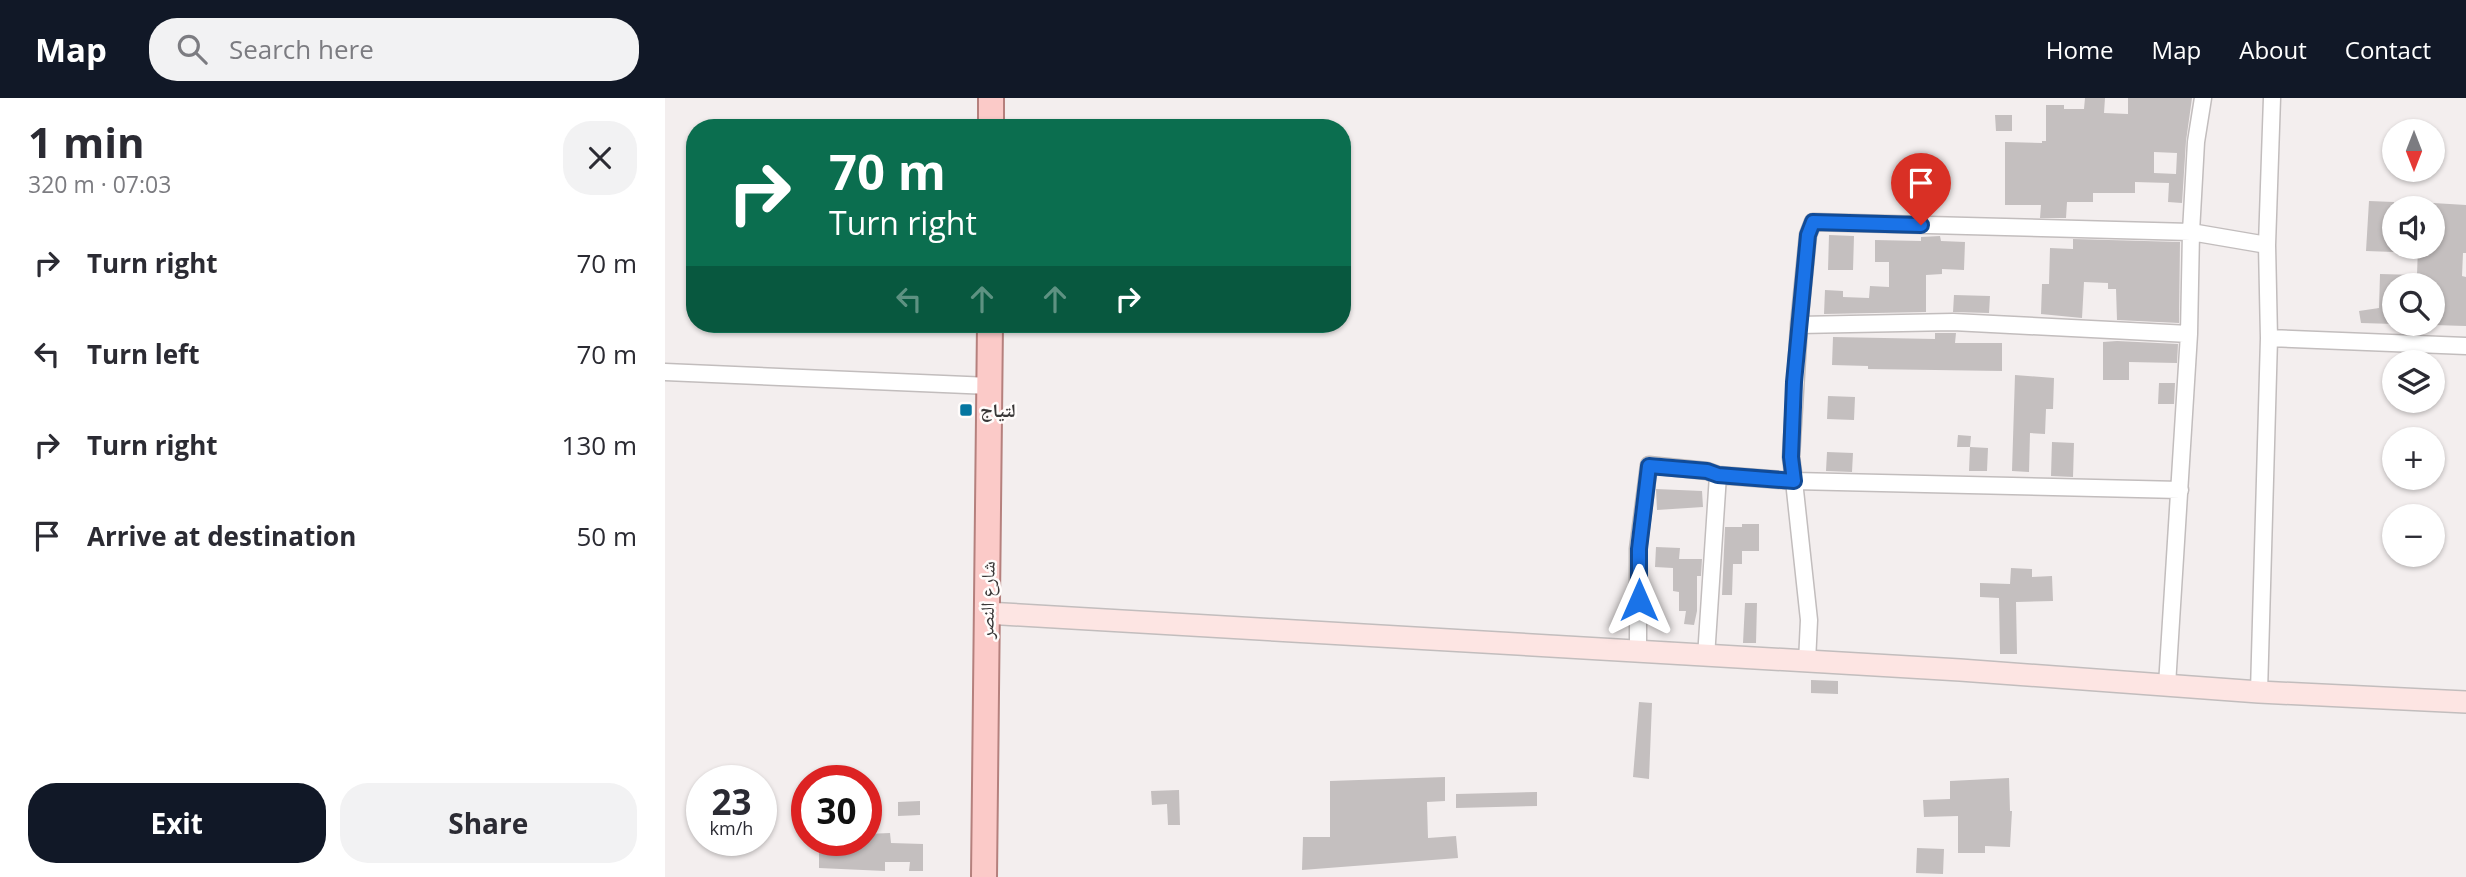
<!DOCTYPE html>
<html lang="en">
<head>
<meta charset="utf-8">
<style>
  body { margin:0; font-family:"Open Sans","Noto Naskh Arabic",sans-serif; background:#f2f2f3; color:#2b2b33; height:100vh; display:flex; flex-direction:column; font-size:26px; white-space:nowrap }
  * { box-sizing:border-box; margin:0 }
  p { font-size:23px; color:#7c7c81 }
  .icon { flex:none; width:38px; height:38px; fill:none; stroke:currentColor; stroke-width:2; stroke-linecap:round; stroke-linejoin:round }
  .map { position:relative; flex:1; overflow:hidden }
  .sheet { display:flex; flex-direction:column; background:#fff; width:665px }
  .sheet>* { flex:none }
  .hud { position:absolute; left:21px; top:21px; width:665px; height:214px; border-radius:28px; box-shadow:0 2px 5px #0004; background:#0b6e4f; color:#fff; overflow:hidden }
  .needle { width:46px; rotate:180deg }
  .tools { position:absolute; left:1717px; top:21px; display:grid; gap:14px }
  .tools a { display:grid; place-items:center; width:63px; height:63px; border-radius:50%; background:#fff; box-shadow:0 2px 5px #0004; font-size:35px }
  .speed { position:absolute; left:21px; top:667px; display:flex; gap:14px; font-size:35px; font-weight:700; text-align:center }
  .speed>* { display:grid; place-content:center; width:91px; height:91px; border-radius:50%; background:#fff; box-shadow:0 2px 5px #0004; line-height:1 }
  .speed small { font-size:18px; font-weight:400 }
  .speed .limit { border:10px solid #d22; background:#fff; color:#111 }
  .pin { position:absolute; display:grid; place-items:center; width:60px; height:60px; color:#fff; margin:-72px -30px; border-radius:50% 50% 50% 0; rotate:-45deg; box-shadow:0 0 7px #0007 }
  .pin .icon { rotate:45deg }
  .me { position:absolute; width:77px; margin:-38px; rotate:0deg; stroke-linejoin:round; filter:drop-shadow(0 0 5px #0008) }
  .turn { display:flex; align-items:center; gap:24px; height:147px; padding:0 28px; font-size:32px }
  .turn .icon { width:91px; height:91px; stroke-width:2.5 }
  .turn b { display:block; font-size:49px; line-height:60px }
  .lanes { display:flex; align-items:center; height:66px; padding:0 28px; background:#0003; justify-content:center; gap:35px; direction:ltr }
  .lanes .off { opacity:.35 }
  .round { display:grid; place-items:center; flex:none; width:74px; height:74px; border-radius:28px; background:#f2f2f3 }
  .head { display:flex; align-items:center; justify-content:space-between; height:119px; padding:0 28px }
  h1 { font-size:42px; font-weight:700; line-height:52px }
  .button { display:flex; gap:14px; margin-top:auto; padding:14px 28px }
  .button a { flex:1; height:80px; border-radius:28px; background:#111827; color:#fff; font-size:28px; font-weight:700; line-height:80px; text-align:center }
  .button a+a { background:#f2f2f3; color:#2b2b33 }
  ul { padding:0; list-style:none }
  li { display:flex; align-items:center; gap:21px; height:91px; padding:0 28px }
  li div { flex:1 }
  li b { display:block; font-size:26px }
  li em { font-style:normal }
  header { display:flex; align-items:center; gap:42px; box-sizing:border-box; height:98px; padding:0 35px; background:#111827; color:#fff }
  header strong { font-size:33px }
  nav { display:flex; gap:38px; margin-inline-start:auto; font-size:24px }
  .search { width:490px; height:63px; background:#f2f2f3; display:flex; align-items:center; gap:18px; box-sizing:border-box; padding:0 24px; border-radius:28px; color:#7c7c81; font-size:26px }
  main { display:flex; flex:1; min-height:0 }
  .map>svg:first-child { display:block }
</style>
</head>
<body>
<header>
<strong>Map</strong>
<div class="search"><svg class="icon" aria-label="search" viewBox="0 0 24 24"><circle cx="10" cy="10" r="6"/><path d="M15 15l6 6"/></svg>Search here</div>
<nav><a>Home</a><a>Map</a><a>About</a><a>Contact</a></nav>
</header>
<main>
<section class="sheet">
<div class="head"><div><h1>1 min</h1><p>320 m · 07:03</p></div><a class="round"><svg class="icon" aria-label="close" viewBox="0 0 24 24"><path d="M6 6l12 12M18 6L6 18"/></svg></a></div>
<ul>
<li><svg class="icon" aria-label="right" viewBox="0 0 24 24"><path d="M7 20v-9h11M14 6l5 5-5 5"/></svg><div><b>Turn right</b></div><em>70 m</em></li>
<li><svg class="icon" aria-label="left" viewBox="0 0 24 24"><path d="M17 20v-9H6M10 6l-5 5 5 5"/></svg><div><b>Turn left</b></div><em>70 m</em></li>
<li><svg class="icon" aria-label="right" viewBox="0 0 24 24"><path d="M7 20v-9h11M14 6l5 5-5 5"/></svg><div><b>Turn right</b></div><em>130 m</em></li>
<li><svg class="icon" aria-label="arrive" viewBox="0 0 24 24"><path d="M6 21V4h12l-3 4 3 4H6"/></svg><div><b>Arrive at destination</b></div><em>50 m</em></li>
</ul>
<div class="button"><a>Exit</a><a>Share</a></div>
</section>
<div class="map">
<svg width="1801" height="779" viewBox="0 0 1801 779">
  <rect width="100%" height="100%" fill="#f3eeee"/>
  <path fill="#c4bfbf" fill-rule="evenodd" d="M1420,0h20l-1,15 24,1v-16h64l-6,43 -4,62 -14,-1 1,-19 -34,-1v11h-42v9h-26l-1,16h-26l1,-13h-36v-63l37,1v-2h4v-36h18v4h20zM1489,54l23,1 -1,21 -22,-1z
    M1330,17h17v16h-16z
    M1704,103l25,1v50l-28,-1z
    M1768,105l33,2v48h-3l-1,23 4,1v49l-33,-1v-40h-39v39l-33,-1 -2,-12 20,-3 1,-34 37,1 1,-28h15z
    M1164,137l25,1 -1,34h-25z
    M1275,138l1,5 24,1 -1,28 -22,-1v5l-16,1v37l-102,2 1,-24 18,1v6l26,1 1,-12 19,1v-25h-14v-22l46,1v-4z
    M1408,141l107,3 -1,81 -62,-3 -1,-31h-8v-6l-24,-1 -2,36 -41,-4 1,-30h7l1,-36 23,1z
    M1289,197l36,1 -1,17 -36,-1z
    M1270,235h21l-1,10h47v28l-134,-2v-3l-36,-1 1,-28 102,2z
    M1452,243l61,3 -1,19 -48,-1v18h-26v-38z
    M1350,277l39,3 -1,31h-7l-1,25 -15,-1 -1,39 -17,-1z
    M1494,285h16l-1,21h-16z
    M1163,298l27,1 -1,23 -27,-1z
    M1293,337l13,1 -1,11 18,1 -1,23h-18l1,-24h-13z
    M1387,344l22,1 -1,34 -22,-1z
    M1162,354l26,1 -1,19 -26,-1z
    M991,391l46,2 1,16 -46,3z
    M1077,426h17v27h-17v13h-9l-1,31h-10l3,-68h17z
    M991,449l24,1 -1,11h23l-1,17h-4v35l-3,14 -10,-1 2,-13h-7v-19l-6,-1v-23l-18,-1z
    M1346,470l21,1v8l20,-1 1,25 -37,1 1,52h-17l-1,-56 -19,-1v-14l30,1z
    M1080,505h12l-1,40h-13z
    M1146,582l27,1v13l-27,-1z
    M974,604l13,1 -3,76 -16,-2z
    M780,679v24l-18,1 1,36 28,-2 2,22 -156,12 1,-33h27v-56z
    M1344,680l1,33h2l-2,36 -25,-1v7h-27v-37l-34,1 -1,-17 27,-1v-18z
    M514,692l1,35h-12l-1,-21 -15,1 -1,-14z
    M872,694v14l-81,2v-14z
    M255,703v14l-22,1v-14z
    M225,735l1,10 32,1v27h-14l1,-9h-25v9l-66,-3v-28h47v-6z
    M1252,750l27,1 -1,25 -27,-1z"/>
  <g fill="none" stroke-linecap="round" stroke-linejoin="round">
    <defs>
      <path id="street" d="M1524,236l-236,-12 -154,3 9,-90 5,-13 378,10 76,13
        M1604,240l197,8
        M0,274l325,14
        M973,553v-102l11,-84 58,6 11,4 76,6 -3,-24 8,-132
        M1041,559l12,-182
        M1142,564l2,-42 -15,-139 386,9
        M1502,587l22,-351 2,-102 5,-90 7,-44
        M1594,594l10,-354 -2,-93 5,-147"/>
      <path id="secondary" d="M321,515l974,57 299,22 207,10"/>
      <path id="primary" d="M326,30v-30
        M319,779l6,-553"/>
    </defs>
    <use href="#street" stroke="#c2bdbd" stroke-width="19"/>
    <use href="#secondary" stroke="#c2bdbd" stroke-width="24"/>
    <use href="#primary" stroke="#b5807d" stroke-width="28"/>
    <use href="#street" stroke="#fff" stroke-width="16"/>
    <use href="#secondary" stroke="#fde5e3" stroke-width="21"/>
    <use href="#primary" stroke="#fbcac8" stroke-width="24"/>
  </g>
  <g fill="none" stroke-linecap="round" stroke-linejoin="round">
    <defs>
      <path id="route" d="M974,502v-51l10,-83 58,5 11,4 76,6 -3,-24 3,-75 14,-147 5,-13 108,3"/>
    </defs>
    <use href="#route" stroke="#114b97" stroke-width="18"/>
    <use href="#route" stroke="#1a73e8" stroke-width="12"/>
  </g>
  <rect fill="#0576a0" stroke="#fffcfb" stroke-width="2.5" x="294" y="305" width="14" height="14" rx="3.5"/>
  <g text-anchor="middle" stroke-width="5" stroke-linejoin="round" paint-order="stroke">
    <g font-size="19" font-weight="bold" fill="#393737" stroke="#fffcfb" text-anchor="start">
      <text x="315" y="319">لتياج</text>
    </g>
    <g font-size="19" fill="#393737" stroke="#fffcfb">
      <text transform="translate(322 502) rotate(-89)" y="7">شارع النصر</text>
    </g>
  </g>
</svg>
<div class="tools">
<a><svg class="needle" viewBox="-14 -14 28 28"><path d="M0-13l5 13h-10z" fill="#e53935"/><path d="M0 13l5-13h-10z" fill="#7c7c81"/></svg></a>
<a><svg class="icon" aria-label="sound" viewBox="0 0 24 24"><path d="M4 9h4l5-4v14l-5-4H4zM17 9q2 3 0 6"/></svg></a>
<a><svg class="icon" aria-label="search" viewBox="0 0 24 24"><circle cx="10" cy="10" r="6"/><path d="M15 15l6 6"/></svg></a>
<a><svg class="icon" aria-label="layers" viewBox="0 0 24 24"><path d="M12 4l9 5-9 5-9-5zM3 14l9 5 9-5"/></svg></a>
<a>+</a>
<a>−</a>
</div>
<div class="speed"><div>23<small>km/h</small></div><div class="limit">30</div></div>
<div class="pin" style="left:1256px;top:127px;background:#d93025"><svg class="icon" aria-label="arrive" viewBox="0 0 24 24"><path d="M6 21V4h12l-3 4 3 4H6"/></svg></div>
<svg class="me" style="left:974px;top:502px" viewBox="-20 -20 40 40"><path d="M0-17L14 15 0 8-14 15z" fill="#1a73e8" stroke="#fff" stroke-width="4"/></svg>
<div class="hud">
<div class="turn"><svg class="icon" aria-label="right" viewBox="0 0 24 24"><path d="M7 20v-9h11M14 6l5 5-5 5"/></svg><div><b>70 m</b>Turn right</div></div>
<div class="lanes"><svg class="icon off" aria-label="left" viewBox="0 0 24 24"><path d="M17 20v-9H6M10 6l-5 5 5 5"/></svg><svg class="icon off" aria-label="ahead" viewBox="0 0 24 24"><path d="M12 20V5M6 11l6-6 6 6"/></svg><svg class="icon off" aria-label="ahead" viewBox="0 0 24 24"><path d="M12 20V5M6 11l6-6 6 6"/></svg><svg class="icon" aria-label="right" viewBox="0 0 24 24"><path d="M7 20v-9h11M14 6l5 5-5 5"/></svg></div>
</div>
</div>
</main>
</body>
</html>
